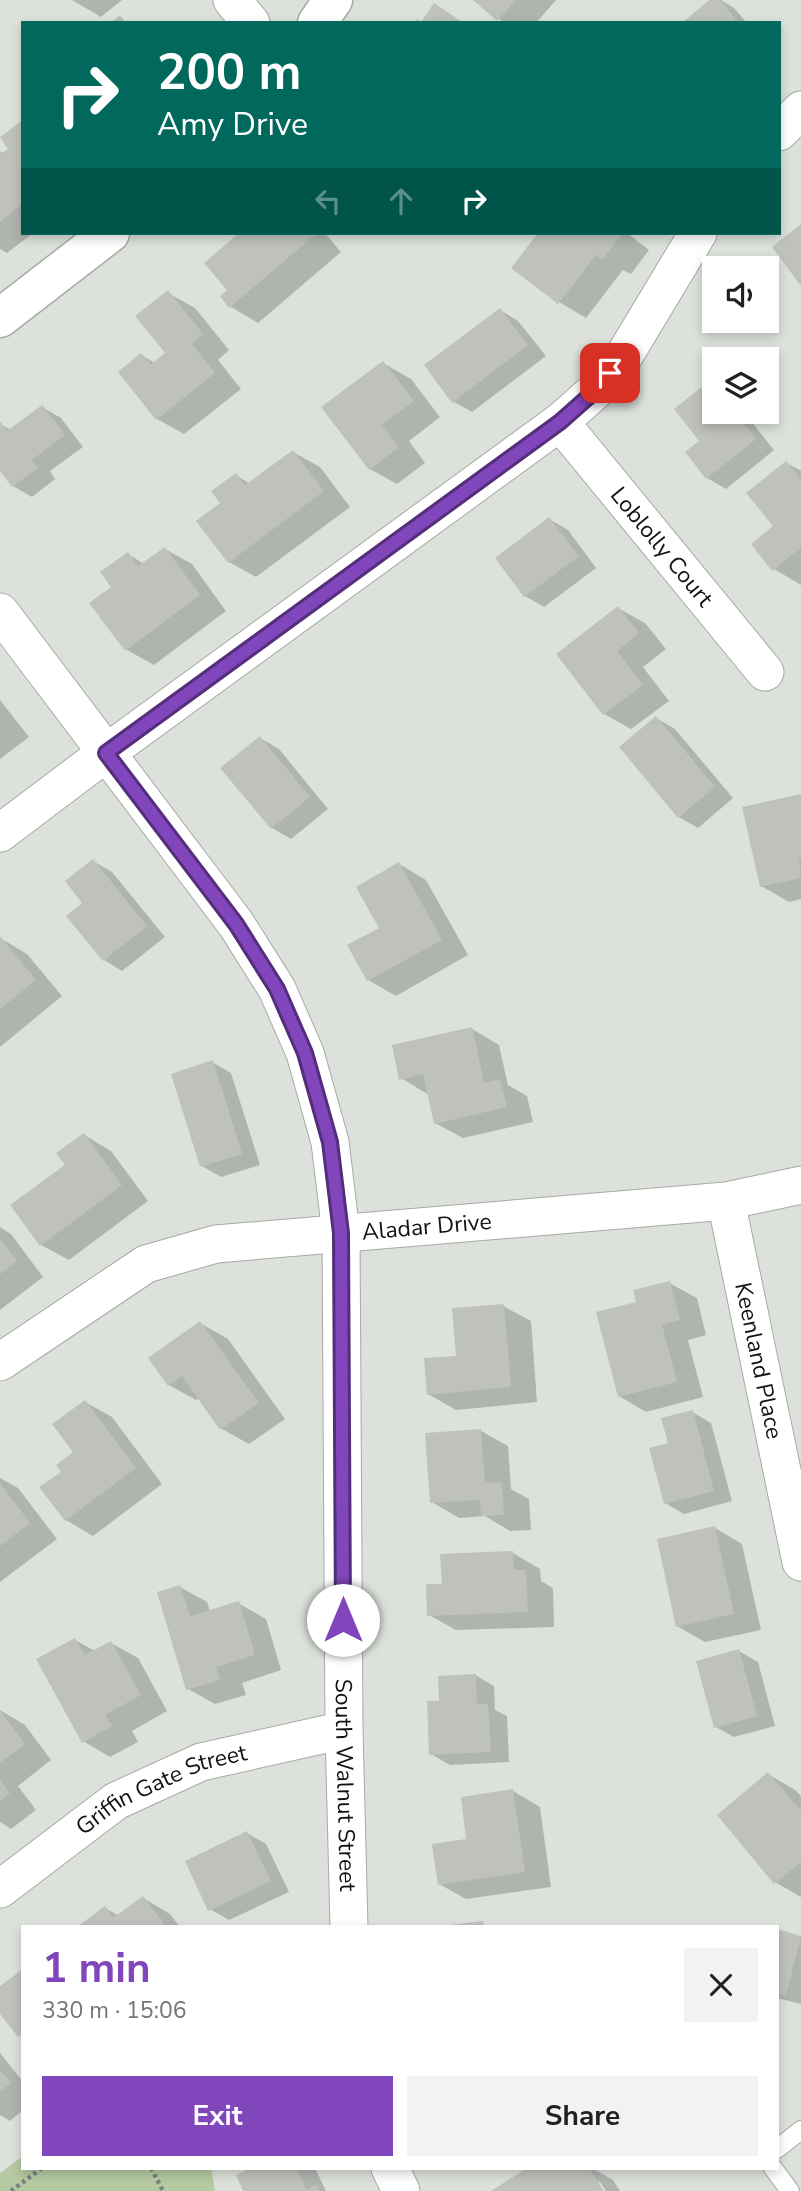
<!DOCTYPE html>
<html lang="en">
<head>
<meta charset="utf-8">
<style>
  body { margin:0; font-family:"Nunito Sans",sans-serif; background:#f2f2f2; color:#202124; height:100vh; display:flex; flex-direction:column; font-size:26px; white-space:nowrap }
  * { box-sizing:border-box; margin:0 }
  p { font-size:23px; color:#757577 }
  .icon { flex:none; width:38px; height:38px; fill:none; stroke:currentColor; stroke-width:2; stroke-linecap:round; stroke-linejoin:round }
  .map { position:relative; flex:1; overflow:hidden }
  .side { position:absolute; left:21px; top:1925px; width:758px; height:245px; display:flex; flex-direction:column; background:#fff; border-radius:0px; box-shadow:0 4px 10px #0003 }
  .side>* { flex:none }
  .guide { position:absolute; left:21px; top:21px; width:760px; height:214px; border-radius:0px; box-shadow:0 4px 10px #0003; background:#00695c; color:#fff; overflow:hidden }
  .fabs { position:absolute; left:702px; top:256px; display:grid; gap:14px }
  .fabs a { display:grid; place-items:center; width:77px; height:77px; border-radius:0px; background:#fff; box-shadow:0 4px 10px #0003; font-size:35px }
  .pin { position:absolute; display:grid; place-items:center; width:60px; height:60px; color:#fff; margin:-30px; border-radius:14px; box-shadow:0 4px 10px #0006 }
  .me { position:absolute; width:77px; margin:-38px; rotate:0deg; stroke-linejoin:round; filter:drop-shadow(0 0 5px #0008) }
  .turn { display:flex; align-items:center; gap:24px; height:147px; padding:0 21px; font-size:32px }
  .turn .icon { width:91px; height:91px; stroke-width:2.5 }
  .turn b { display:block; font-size:49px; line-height:60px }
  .lanes { display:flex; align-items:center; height:66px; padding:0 21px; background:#0003; justify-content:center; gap:35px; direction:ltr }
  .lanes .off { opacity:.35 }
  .round { display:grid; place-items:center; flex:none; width:74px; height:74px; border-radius:0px; background:#f2f2f2 }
  .summary { display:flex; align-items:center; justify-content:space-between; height:119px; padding:0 21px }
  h1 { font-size:42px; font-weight:700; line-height:52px; color:#8246bc }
  .action { display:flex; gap:14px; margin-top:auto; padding:14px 21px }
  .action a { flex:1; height:80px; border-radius:0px; background:#8246bc; color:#fff; font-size:28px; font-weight:700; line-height:80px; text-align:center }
  .action a+a { background:#f2f2f2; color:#202124 }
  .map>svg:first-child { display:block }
</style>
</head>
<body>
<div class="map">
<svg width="801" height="2191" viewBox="0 0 801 2191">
  <rect width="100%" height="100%" fill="#dde1db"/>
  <path fill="#b5caa2" d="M23,2156v12h188l4,23h-215v-18z"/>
  <path fill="#0003" d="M72,0h50l-21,17z
    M476,0h80l-20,23h-32z
    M711,0h10l13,8 13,15h-62z
    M23,122v111h10l-26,20 -7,-4v-98l4,3 6,-5z
    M241,233h84l16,19 -83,71 -27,-16 -9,-10 8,-7 -24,-27z
    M540,233h87l22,17 -18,24 -8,-4 -37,48 -27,-16 -45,-34z
    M168,293l27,15 34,42 -11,10 23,29 -57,45 -27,-15 -16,-64 14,8 12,-10z
    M500,310l18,11 28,35 -74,56 -18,-10z
    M383,363l28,16 29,38 -31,24 16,22 -28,21 -27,-15z
    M710,383l4,2v26h29l31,39 -48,39 -19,-11 -6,-37z
    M42,407l19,11 22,29 -33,24 5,8 -23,18 -19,-11 -13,-18v-44l11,6z
    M293,452l27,15 30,40 -94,70 -27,-15 -6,-58 13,-29 14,9z
    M787,463l14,8v114l-27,-16 1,-43z
    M549,519l19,11 28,38 -52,39 -19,-11z
    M165,549l27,15 34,47 -72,54 -27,-15 -14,-63 15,-33 16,10z
    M618,608l27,15 21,26 -23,18 26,34 -38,28 -27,-15z
    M0,700l29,37 -29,22z
    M656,718l19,11 58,69 -35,30 -19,-11z
    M260,738l19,11 49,60 -37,30 -19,-11 -49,-60z
    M801,796v103l-12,3 -28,-16z
    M93,861l19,11 53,65 -43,34 -18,-11 -19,-57z
    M399,864l27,16 42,75 -72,41 -28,-16z
    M0,938l27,16 35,42 -62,51z
    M472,1029l27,16 9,40 19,11 6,26 -70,16 -28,-15 -6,-28 -28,-17z
    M212,1062l19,11 29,92 -39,12 -19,-11z
    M84,1135l27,16 37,50 -79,59 -28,-15 26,-80z
    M0,1227l11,7 32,43 -43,33z
    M669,1283l28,15 9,37 -18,5 15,57 -57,15 -27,-16 19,-93z
    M503,1306l28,15 6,81 -81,8 -28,-16z
    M200,1323l28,16 57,80 -36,25 -27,-15 -22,-31 -4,2 -27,-15z
    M85,1402l27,15 50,67 -69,52 -27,-16 -3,-48 12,-20z
    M692,1412l19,11 21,78 -48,13 -19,-11 5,-59z
    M481,1431l27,15 3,43 18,10 2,31 -21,1 -25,-15 -26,2 -27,-16z
    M0,1478l18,10 39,51 -57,43z
    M715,1528l27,16 19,86 -56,12 -28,-16z
    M513,1553l27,16 1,12 12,7 1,39 -98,3 -27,-15 14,-30z
    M180,1587l27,15 3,9 28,-8 28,16 15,51 -39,13 4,12 -31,9 -27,-15z
    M75,1640l20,11 16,-8 27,15 29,53 -35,20 6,11 -28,15 -27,-16z
    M739,1651l19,11 17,64 -41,11 -18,-10z
    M475,1675l19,11 1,24 12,6 2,46 -59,3 -19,-11 10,-51z
    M0,1710l25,15 26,35 -33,26 18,24 -25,19 -11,-7z
    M768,1774l27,16 6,6v101l-26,-15z
    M513,1791l27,16 11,80 -85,12 -27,-15 29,-44z
    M247,1833l19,11 23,48 -60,28 -19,-11z
    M143,1898l27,16 10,13h-100l25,-19 14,8z
    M777,1931l24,6v67l-24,-6z
    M0,2053l23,29v28l-13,11 -10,-6z
    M255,2168h60l11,23h-81z
    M531,2168h61l21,12 7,11h-14l-6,-9h-4l6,9h-108z"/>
  <path fill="#bfc2bc" d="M473,0h43l-19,21z
    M709,0h11l19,23h-57z
    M434,3l30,20h-49l2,-4 4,3z
    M120,15l6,8h-16z
    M23,120v84l-23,18v-68l8,-5 -8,-12z
    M801,224v62l-29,-39z
    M239,233h74l2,2 -86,73 -9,-12 7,-6 -23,-27z
    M538,233h85l-21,27 -6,-5 -38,49 -47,-36z
    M168,290l35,44 -11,10 23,29 -59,47 -38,-48 23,-19 10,11 14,-11 -30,-37z
    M500,308l28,37 -76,58 -28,-38z
    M383,361l31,40 -32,24 17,22 -30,23 -48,-63z
    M710,380l4,6v25h20l22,28 -50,40 -21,-27 14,-11 -25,-32z
    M42,405l23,30 -33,25 6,8 -26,19 -12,-16v-50l7,10z
    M293,450l31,41 -96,72 -32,-42 24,-18 -9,-12 25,-18 9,12z
    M786,461l15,18v69l-29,23 -21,-27 22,-18 -27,-33z
    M549,517l30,39 -55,41 -29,-39z
    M165,547l35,48 -75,56 -36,-48 22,-16 -11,-15 28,-20 10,14z
    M618,606l21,27 -22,18 26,34 -40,30 -47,-61z
    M656,716l59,71 -37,31 -59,-71z
    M260,736l50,61 -39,32 -51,-61z
    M801,794v65h-2l2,19 -41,9 -18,-80z
    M93,859l54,67 -44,35 -37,-45 16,-13 -17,-22z
    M399,862l43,78 -75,41 -20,-36 32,-17 -23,-41z
    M0,936l36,44 -36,29z
    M472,1027l12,56 16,-4 7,28 -73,17 -11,-50 -24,6 -7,-35z
    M213,1060l29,94 -42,13 -29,-93z
    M84,1133l38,52 -82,61 -30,-41 55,-40 -9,-12z
    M0,1238l17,23 -17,13z
    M670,1281l10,39 -18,5 15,57 -59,15 -22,-85 40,-10 -3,-12z
    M504,1304l7,83 -84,8 -3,-37 32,-2 -4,-48z
    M200,1321l59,82 -39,27 -38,-54 -14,10 -20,-28z
    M85,1400l51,68 -71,53 -26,-34 22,-15 -5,-7 17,-13 -21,-28z
    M693,1410l21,81 -50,13 -15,-56 19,-5 -7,-25z
    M481,1429l4,54 17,-1 2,33 -23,1 -1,-16 -50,3 -5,-70z
    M0,1483l30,40 -30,23z
    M715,1526l19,88 -58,13 -19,-88z
    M513,1551l1,19h12l2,42 -101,4 -1,-32h16l-2,-30z
    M180,1585l10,31 49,-15 16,54 -39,12 4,13 -34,10 -29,-98z
    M75,1638l10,17 26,-14 30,54 -36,20 7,11 -30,17 -46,-84z
    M739,1649l18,67 -43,12 -18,-67z
    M476,1674l1,30h11l3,48 -62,3 -2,-54h12l-1,-25z
    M0,1710l25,34 -25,19z
    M768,1772l33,39v51l-27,22 -57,-69z
    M0,1780l10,13 -10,8z
    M513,1789l12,83 -87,13 -6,-41 34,-5 -5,-42z
    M247,1831l24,50 -63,30 -23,-50z
    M143,1896l23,31h-89l28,-21 8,12z
    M483,1921l1,6h-34v-2z
    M777,1929l24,7 -15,60 -9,-3z
    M23,1969v65l-5,3 -18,-23v-28z
    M0,2070l11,13 -11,9z
    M250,2168h47l9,22 11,-5 3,6h-77l-7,-16z
    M527,2168h62l15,23h-113z"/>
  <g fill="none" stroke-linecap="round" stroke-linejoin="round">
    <defs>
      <path id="service" d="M777,2149l24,-19
        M773,2168l17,23"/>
      <g id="minor">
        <path d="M232,0l19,23"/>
        <path d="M779,132l22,-22"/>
        <path id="s1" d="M560,422l205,250"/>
        <path id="s2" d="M0,612l236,312 41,65 28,64 25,89 11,91 3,497 5,197"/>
        <path d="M0,833l106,-80 454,-331 35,-31 29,-35 74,-123"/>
        <path id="s3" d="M726,1201l75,361"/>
        <path id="s4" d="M0,1362l146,-98 70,-20 510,-43 75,-16"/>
        <path id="s5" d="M0,1889l116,-88 85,-39 143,-32"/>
        <path d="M390,2168l11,23"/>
      </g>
      <path id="tertiary" d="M317,23l16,-23
        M0,318l110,-85"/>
    </defs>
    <use href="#service" stroke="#a7aaa4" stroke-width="20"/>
    <use href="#minor" stroke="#a7aaa4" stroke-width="39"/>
    <use href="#tertiary" stroke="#a7aaa4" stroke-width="41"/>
    <path stroke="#7d807c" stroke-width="4.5" stroke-dasharray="3.5 3.5" stroke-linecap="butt" d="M151,2168l12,23
      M11,2191l31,-23"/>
    <use href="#service" stroke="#fff" stroke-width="18"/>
    <use href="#minor" stroke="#fff" stroke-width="37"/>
    <use href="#tertiary" stroke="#fff" stroke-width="38"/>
  </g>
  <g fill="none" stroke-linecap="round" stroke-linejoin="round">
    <defs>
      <path id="route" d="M343,1620l-2,-387 -11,-91 -25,-89 -28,-64 -41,-65 -130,-171 454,-331 35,-31 15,-18"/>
    </defs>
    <use href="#route" stroke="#542e7a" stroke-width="18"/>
    <use href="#route" stroke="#8246bc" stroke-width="12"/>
  </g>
  <g text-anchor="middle" stroke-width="7" stroke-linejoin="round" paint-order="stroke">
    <g font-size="23" fill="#121311" stroke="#dde1db">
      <text dy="8" stroke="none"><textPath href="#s1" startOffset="161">Loblolly Court</textPath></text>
      <text dy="8" stroke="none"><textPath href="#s4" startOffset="460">Aladar Drive</textPath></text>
      <text dy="8" stroke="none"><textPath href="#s3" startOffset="163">Keenland Place</textPath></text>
      <text dy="8" stroke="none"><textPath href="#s2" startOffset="1274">South Walnut Street</textPath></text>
      <text dy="8" stroke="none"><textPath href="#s5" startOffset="192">Griffin Gate Street</textPath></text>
    </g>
  </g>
</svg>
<div class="fabs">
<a><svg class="icon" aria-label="sound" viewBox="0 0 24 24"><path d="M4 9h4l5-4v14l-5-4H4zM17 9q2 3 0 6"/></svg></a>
<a><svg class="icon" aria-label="layers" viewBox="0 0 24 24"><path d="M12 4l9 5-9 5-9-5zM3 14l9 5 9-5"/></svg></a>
</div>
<div class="pin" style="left:610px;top:373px;background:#d93025"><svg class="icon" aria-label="arrive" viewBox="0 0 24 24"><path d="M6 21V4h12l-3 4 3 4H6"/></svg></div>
<svg class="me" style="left:343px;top:1620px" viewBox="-20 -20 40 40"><circle r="19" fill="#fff"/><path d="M0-13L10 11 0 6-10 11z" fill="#8246bc"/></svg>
<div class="guide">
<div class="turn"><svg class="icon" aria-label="right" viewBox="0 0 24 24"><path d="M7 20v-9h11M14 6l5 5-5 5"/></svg><div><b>200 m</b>Amy Drive</div></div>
<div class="lanes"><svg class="icon off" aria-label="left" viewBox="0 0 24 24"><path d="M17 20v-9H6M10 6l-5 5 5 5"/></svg><svg class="icon off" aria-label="ahead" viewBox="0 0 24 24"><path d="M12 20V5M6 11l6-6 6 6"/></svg><svg class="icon" aria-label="right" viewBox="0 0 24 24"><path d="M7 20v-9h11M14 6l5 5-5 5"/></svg></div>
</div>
<section class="side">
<div class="summary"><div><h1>1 min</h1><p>330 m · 15:06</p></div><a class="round"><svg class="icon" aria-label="close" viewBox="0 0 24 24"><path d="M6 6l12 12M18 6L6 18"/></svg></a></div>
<div class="action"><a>Exit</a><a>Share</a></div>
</section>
</div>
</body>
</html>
